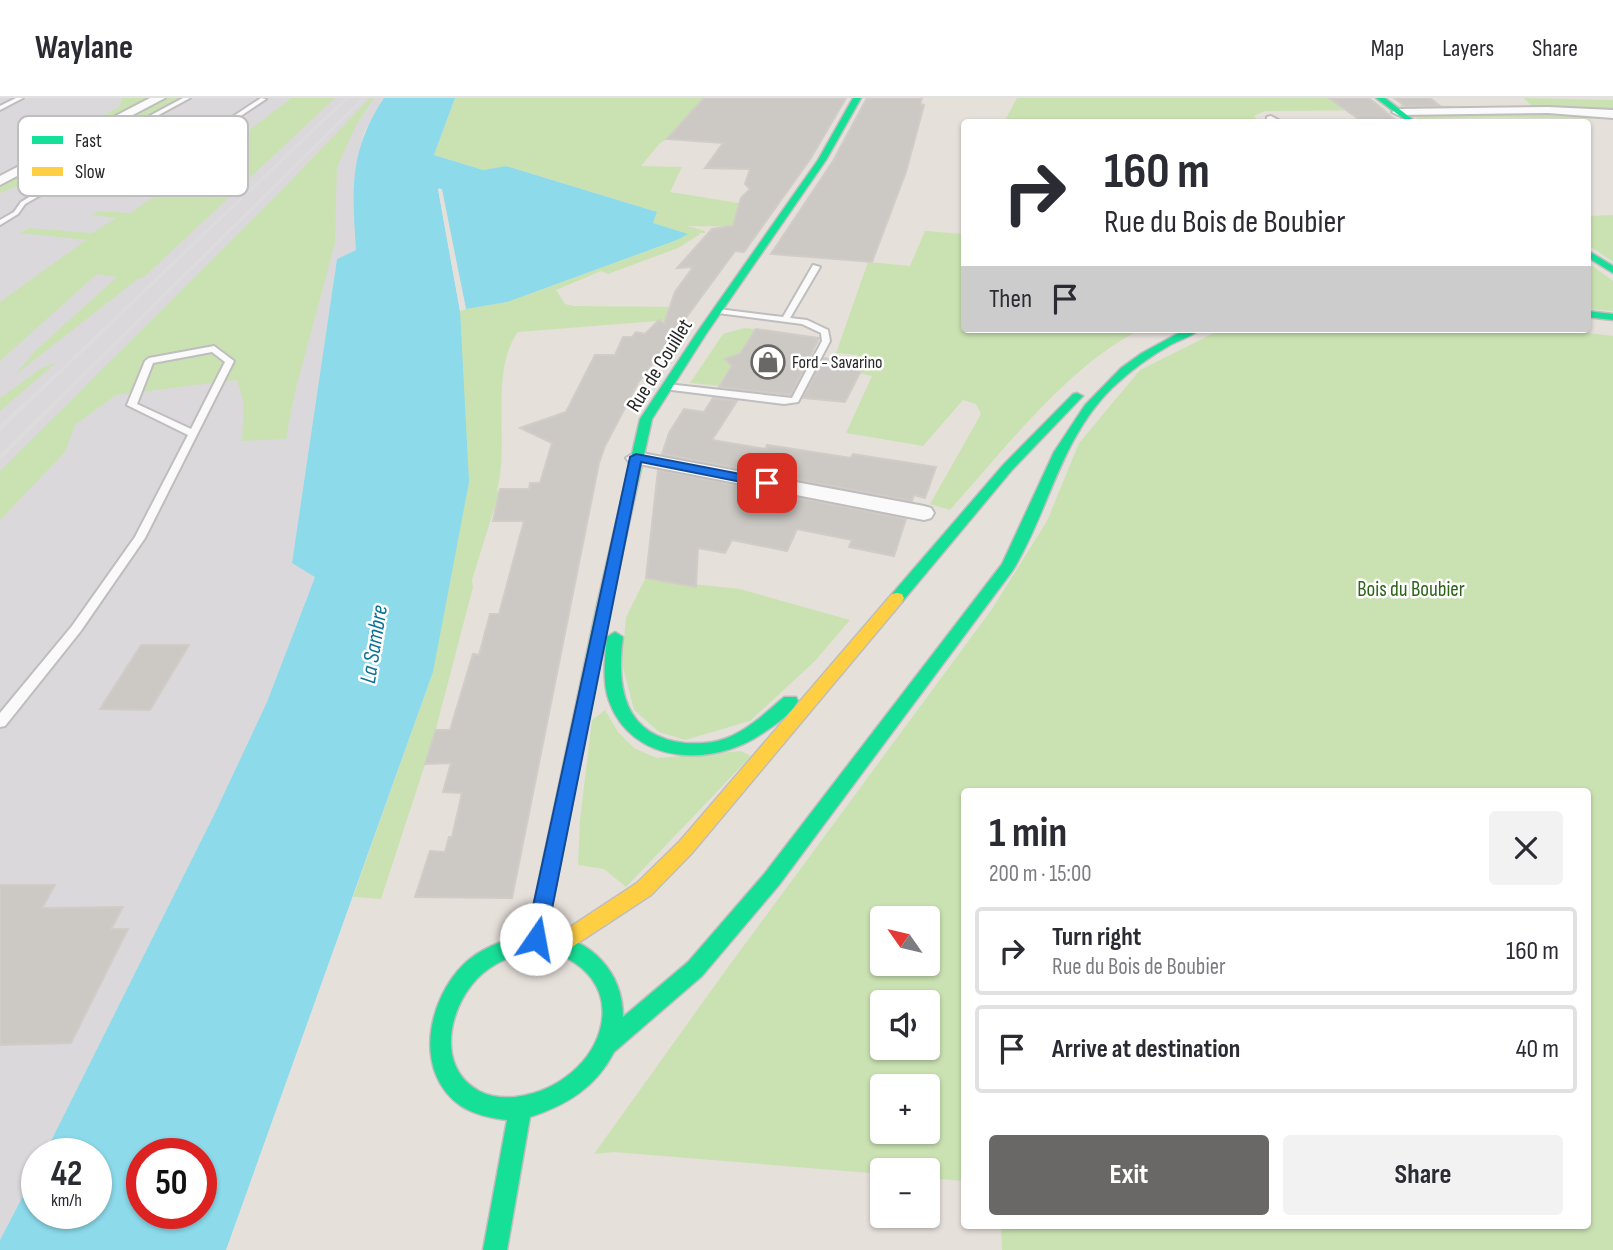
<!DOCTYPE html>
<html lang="en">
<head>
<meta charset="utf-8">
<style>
  body { margin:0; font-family:"Sofia Sans Condensed",sans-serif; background:#f2f2f3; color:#2b2b33; height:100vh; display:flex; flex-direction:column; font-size:26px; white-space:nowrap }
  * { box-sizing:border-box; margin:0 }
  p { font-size:23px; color:#7c7c81 }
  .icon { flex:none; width:38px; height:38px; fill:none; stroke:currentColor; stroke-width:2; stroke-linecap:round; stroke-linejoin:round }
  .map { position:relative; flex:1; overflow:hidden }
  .side { position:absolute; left:961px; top:690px; width:630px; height:441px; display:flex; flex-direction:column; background:#fff; border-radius:7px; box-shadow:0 2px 5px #0004 }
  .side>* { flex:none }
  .guide { position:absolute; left:961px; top:21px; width:630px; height:214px; border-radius:7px; box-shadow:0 2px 5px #0004; background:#fff; color:#2b2b33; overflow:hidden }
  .needle { width:46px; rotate:304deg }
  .buttons { position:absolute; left:870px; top:808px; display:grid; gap:14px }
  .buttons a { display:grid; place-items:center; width:70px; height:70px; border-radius:7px; background:#fff; box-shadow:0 2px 5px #0004; font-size:35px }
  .speed { position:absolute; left:21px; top:1040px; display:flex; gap:14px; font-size:35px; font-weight:700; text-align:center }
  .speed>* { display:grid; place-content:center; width:91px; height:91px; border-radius:50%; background:#fff; box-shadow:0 2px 5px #0004; line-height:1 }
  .speed small { font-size:18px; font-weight:400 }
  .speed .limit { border:10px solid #d22; background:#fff; color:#111 }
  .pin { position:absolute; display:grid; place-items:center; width:60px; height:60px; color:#fff; margin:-30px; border-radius:14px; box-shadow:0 4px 10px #0006 }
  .me { position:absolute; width:77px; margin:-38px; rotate:12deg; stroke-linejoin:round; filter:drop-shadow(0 0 5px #0008) }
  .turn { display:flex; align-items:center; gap:24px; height:147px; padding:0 28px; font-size:32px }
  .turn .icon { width:91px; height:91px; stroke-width:2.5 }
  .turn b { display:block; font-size:49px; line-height:60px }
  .then { display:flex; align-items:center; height:66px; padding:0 28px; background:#0003; gap:14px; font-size:26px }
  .round { display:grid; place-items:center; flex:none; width:74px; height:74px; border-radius:7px; background:#f2f2f3 }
  .summary { display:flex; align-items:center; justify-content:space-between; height:119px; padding:0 28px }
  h1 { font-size:42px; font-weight:700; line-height:52px }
  .primary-button { display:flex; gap:14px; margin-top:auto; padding:14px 28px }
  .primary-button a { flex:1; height:80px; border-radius:7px; background:#6a6866; color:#fff; font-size:28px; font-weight:700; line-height:80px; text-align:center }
  .primary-button a+a { background:#f2f2f3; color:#2b2b33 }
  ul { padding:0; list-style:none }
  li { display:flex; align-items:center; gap:21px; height:88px; margin:0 14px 10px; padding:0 14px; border:4px solid #e1e1e2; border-radius:7px }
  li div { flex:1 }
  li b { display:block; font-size:26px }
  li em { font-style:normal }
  header { display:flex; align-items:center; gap:42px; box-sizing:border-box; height:98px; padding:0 35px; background:#fff; border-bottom:2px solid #e1e1e2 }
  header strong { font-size:33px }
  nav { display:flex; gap:38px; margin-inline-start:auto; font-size:24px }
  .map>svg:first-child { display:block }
</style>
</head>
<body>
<header>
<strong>Waylane</strong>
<nav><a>Map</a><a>Layers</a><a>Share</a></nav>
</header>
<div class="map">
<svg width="1613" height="1152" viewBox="0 0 1613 1152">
  <rect width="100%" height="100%" fill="#e6e0db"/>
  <path fill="#dbd8db" d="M0,0h384l-21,37 -7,115 -19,9 -45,304 23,13 -48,126 -52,111 -170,340h-8v16l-37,71z"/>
  <path fill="#cae2b2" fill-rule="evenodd" d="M122,0h30l-91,50 -10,-1 69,-41z
    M165,0h15l-97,51 -13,1z
    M291,0h44l-192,180h-4l-124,97 20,-24 82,-74 -20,-3 -97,87v-59l86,-62 -66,-7 9,-5 63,5 24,-15 -25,-3 7,-4 32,2 100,-68z
    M370,0h4l-17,26 -20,43 -2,76 -40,149 -9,47 -44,2 2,-37 -7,-24 -121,15 -41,30 -10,27 -65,68v-49l280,-279z
    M455,0h315l-66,3 -13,11 -13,22 -18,9 -19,23 41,1 -12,25 69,11h27l-14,24 -65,-1 18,5v2h-6v2l-21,13 -70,26 -7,-3 -45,19 9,14 8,2 122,1 -12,16 -25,-2 -140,11c-29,39 -8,111 -21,158l2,3 -27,87 1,7 -40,153 -52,159 -28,-2 80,-225 27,-362 47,-8 170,-62 10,-6 -34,-11 4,-11 -150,-46 -24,4 -49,-15z
    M1017,0h353l16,12 -121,1 -11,5 5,6h-255z
    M1524,0l89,2v12c-62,-11 -146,-4 -211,-3l-3,-4 133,2z
    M1596,16l17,5 -114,-2 -81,2 -6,-3z
    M54,59l13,2 -9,4 -1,8 -57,22v-7z
    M1613,117v47l-26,-18v-28z
    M925,133l39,3v95h179c-69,30 -142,124 -193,181l-20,-6 51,-90 -5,-10 -13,-4 -40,46 -77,-13 26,-57 -21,-5 6,-16 -21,-2 32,-91 42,4z
    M1587,164l26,19v30l-26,-2z
    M744,230l12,1 -16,25 -15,5 7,7 -11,20 -31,-3 33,-49z
    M1233,231h324l56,7v914h-611l-1,-25h586v-434h-623v390l-36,-3v-7h-46v3l-268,-22 -20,2 134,-187 264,-358 55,-88 32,-78 61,-73 72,-36zM882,821h46v45h-46zM882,905h46v45h-46zM882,989h46v45h-46z
    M57,264l-57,49v-13l42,-30z
    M645,481l95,10 110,31 -35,41 -65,60 -65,19 -26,-8 -25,-22 -12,-47 4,-46z
    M605,612l13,22 16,16 23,10 84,-7 10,5 -125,131 -22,-18 -26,-4 2,-45 12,-100z"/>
  <path fill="#8cdaea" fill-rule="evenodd" d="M384,0h71l-21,57 49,15 23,-4 151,46 -4,11 35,11 -11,6 -170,62 -41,7 -24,-120h-4l22,122 9,171 -36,190 -207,578h-226v-10l37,-71v44h59v-60h-51l170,-340 52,-111 48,-125 -23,-14 45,-304 19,-9c-4,-61 -7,-99 28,-152zM142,1055h59v60h-59z"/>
  <path fill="#e6e0db" d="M440,90l26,121 -6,2 -22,-122z"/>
  <path fill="#ccc9c5" stroke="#d1ccc8" stroke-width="2" d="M704,0h142l-35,60 -67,94 -9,-1 -97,132 -33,63 -6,17 -87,435 -97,-1 15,-46 15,1 4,-15h3l10,-44 -19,-1 8,-29 -26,1 11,-34h14l23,-76 6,1 11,-41h9l25,-93h-31l7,-32h29l1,-6h10l12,-40 -32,-15 46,-16 29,-57h20l8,-18h9l4,-5 9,2 14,-14 5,4 11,-32 18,-25 -16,1 35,-39 21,-3 8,-28 9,-9 -5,-5 5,-15 -45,-1 18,-25 -56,-4z
    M867,0h55l-2,6 4,1 -18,67 -34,90 -101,-8 62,-93z
    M1329,0h40l29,24h-35z
    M1394,0h36l10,8h-35z
    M756,231l63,9 -28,57 -72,-8 13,-21 -7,-7 15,-5z
    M824,260l40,7 -19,37 -42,-4z
    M713,300l24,3 -25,39 54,9 1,-4 84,13 2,-4 83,13 -11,31 -11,-3 -2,6 -250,-47 7,-21 15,-24 20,3z
    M658,372l248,49 -12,37 -45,-9 3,-7 -55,-11 -10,22 -55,-11 -7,13 -27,-5 -2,39 -50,-9z
    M141,547h48l-39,65 -50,-1z
    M0,787h55l-13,23 81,-1 -12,22h17l-57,114 -71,2z"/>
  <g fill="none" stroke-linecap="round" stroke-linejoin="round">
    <defs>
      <path id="lane" d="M16,0h7l-23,12v-4z
        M183,0h7l-72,39 -23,18 -5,11 -11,7 32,-3 82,-27 68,-45 5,1 -69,46 -83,28 -43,5 -46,26 -7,10 -18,11v-5l14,-8 7,-10 64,-38 3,-8 -52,-3 -2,-3 57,2 23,-17z
        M813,167l7,2 -30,51 17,2 21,10 2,11 -32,61 -14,2 -120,-15v-4l3,-1 125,14 30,-57 -1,-8 -19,-9 -84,-11 -4,-2 4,-2 65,8z
        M214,248l20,15 -89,177 -65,94 -75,94 -5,1v-14l72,-87 63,-89 53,-102 -61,-30 18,-44 4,-3zM212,254l13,10 -34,67 -54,-25 16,-41z"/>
      <path id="street" d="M150,0h15l-165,87v-9z
        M1548,9l65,3v8l-65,-5 -150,2 -6,-3 6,-3z
        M1271,18l11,6h-15v-5z
        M636,354l288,54 7,2 3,5 -3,5 -7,2 -295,-58 -3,-4z"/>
      <path id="fast" d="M853,0h8l-35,62 -120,174 -54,85 -41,186 -64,327c44,8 76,39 76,85l65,-55 77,-89 237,-309 52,-112 31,-47 36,-37 21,-15 44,-24h14c-7,7 -18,10 -28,15 -22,12 -42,27 -60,44 -52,51 -63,123 -99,182l-234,315 -77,91 -88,76c-18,35 -47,53 -84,65l-23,133h-24l24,-130c-16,-2 -32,-5 -46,-14 -49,-34 -33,-108 4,-143 17,-16 41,-23 63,-31l69,-327 43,-186 56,-85 122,-174zM536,850c110,22 70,138 -21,149 -12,1 -25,0 -36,-6 -46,-25 -29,-90 4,-118 16,-13 34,-19 53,-25z
        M1376,0h9l31,24h-8z
        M1587,152l26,16v7l-26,-16z
        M1587,213l26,3v6l-26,-3z
        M1077,295l6,3 -2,2 -69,72 -110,132h-10l-2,-4 2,-4 112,-130 69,-70z
        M615,534l8,5c-7,51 1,99 62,106 14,1 29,0 42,-5 22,-9 40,-26 57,-41h12l2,4c-7,13 -23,24 -35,32 -50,35 -131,32 -154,-32 -7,-20 -4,-43 -2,-64z"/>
      <path id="slow" d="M897,495l5,1 2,4 -2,4 -210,251 -41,42 -82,54 -7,3 -7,-3 -3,-6 3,-6 82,-54 43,-42 212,-247z"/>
    </defs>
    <use href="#lane" stroke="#bfbdbd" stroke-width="4"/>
    <use href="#street" stroke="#bfbdbd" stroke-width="4"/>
    <use href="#fast" stroke="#bfbdbd" stroke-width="3"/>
    <use href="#slow" stroke="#bfbdbd" stroke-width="3"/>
    <use href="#lane" fill="#fbfafa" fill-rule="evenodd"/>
    <use href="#street" fill="#fbfafa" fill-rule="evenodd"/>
    <use href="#fast" fill="#16e098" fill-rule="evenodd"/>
    <use href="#slow" fill="#ffcf43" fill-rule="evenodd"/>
    <path stroke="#dcdcdd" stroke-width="2.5" d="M205,135l142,-135
      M227,135l137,-135"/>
    <path stroke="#dcdcdd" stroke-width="3.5" d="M25,307l181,-173
      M53,307l175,-173"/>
    <path stroke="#dcdcdd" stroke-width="4.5" d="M0,330l26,-25
      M0,359l55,-54"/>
  </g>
  <path fill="#1a73e8" stroke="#114b97" stroke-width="2" d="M636,356l131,25 7,4 -7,4 -126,-25 -95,477 -3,7 -7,3 -7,-3 -3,-7 104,-482z"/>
  <defs>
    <symbol id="shop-ring" viewBox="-11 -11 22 22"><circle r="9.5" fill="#fff" stroke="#6a6866" stroke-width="1.5"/><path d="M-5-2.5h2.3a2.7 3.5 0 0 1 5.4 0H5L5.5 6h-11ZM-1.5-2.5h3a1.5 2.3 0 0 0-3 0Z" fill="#6a6866"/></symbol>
  </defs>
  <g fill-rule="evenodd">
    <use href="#shop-ring" x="749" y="245" width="38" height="38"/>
  </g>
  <g text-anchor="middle" stroke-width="5" stroke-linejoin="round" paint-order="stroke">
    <g font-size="18" fill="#272727" stroke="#fff" text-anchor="start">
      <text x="792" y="270">Ford - Savarino</text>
    </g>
    <g font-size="21" fill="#272727" stroke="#fff">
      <text transform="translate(659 267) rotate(-58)" y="7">Rue de Couillet</text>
    </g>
    <g font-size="21" fill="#2d6317" stroke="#fff">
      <text x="1411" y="498">Bois du Boubier</text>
    </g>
    <g font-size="23" font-style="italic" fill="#0a7397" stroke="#fff">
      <text transform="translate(373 546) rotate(-81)" y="8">La Sambre</text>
    </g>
  </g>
  <rect x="18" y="18" width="230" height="80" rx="10" fill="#fff" stroke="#bebebe" stroke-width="2"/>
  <rect x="32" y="38" width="31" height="8" fill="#16e098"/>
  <rect x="32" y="69" width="31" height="9" fill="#ffcf43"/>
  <g font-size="19" fill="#272727">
    <text x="75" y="49">Fast</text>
    <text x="75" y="80">Slow</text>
  </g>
</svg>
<div class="buttons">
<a><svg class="needle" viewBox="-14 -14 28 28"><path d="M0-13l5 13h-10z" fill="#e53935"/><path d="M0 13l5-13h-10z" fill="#7c7c81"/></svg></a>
<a><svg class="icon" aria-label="sound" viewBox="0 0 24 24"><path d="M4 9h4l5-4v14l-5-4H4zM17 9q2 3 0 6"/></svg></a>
<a>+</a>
<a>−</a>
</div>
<div class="speed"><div>42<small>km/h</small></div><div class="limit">50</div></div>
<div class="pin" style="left:767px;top:385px;background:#d93025"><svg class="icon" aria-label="arrive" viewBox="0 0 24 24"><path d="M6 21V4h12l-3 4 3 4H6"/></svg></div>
<svg class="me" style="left:536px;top:841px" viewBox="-20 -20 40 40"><circle r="19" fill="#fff"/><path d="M0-13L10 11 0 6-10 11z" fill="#1a73e8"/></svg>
<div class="guide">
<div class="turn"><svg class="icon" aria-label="right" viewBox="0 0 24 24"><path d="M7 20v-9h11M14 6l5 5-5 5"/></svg><div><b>160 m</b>Rue du Bois de Boubier</div></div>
<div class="then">Then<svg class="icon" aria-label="arrive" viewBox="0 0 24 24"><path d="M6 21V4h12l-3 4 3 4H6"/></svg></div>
</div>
<section class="side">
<div class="summary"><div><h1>1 min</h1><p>200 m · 15:00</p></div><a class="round"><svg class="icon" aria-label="close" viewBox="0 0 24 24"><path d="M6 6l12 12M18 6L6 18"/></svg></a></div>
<ul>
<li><svg class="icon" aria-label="right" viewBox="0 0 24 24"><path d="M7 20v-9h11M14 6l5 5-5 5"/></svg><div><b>Turn right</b><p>Rue du Bois de Boubier</p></div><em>160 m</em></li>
<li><svg class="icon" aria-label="arrive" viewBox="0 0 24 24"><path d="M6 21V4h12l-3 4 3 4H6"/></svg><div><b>Arrive at destination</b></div><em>40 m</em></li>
</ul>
<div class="primary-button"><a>Exit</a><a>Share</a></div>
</section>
</div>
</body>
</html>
